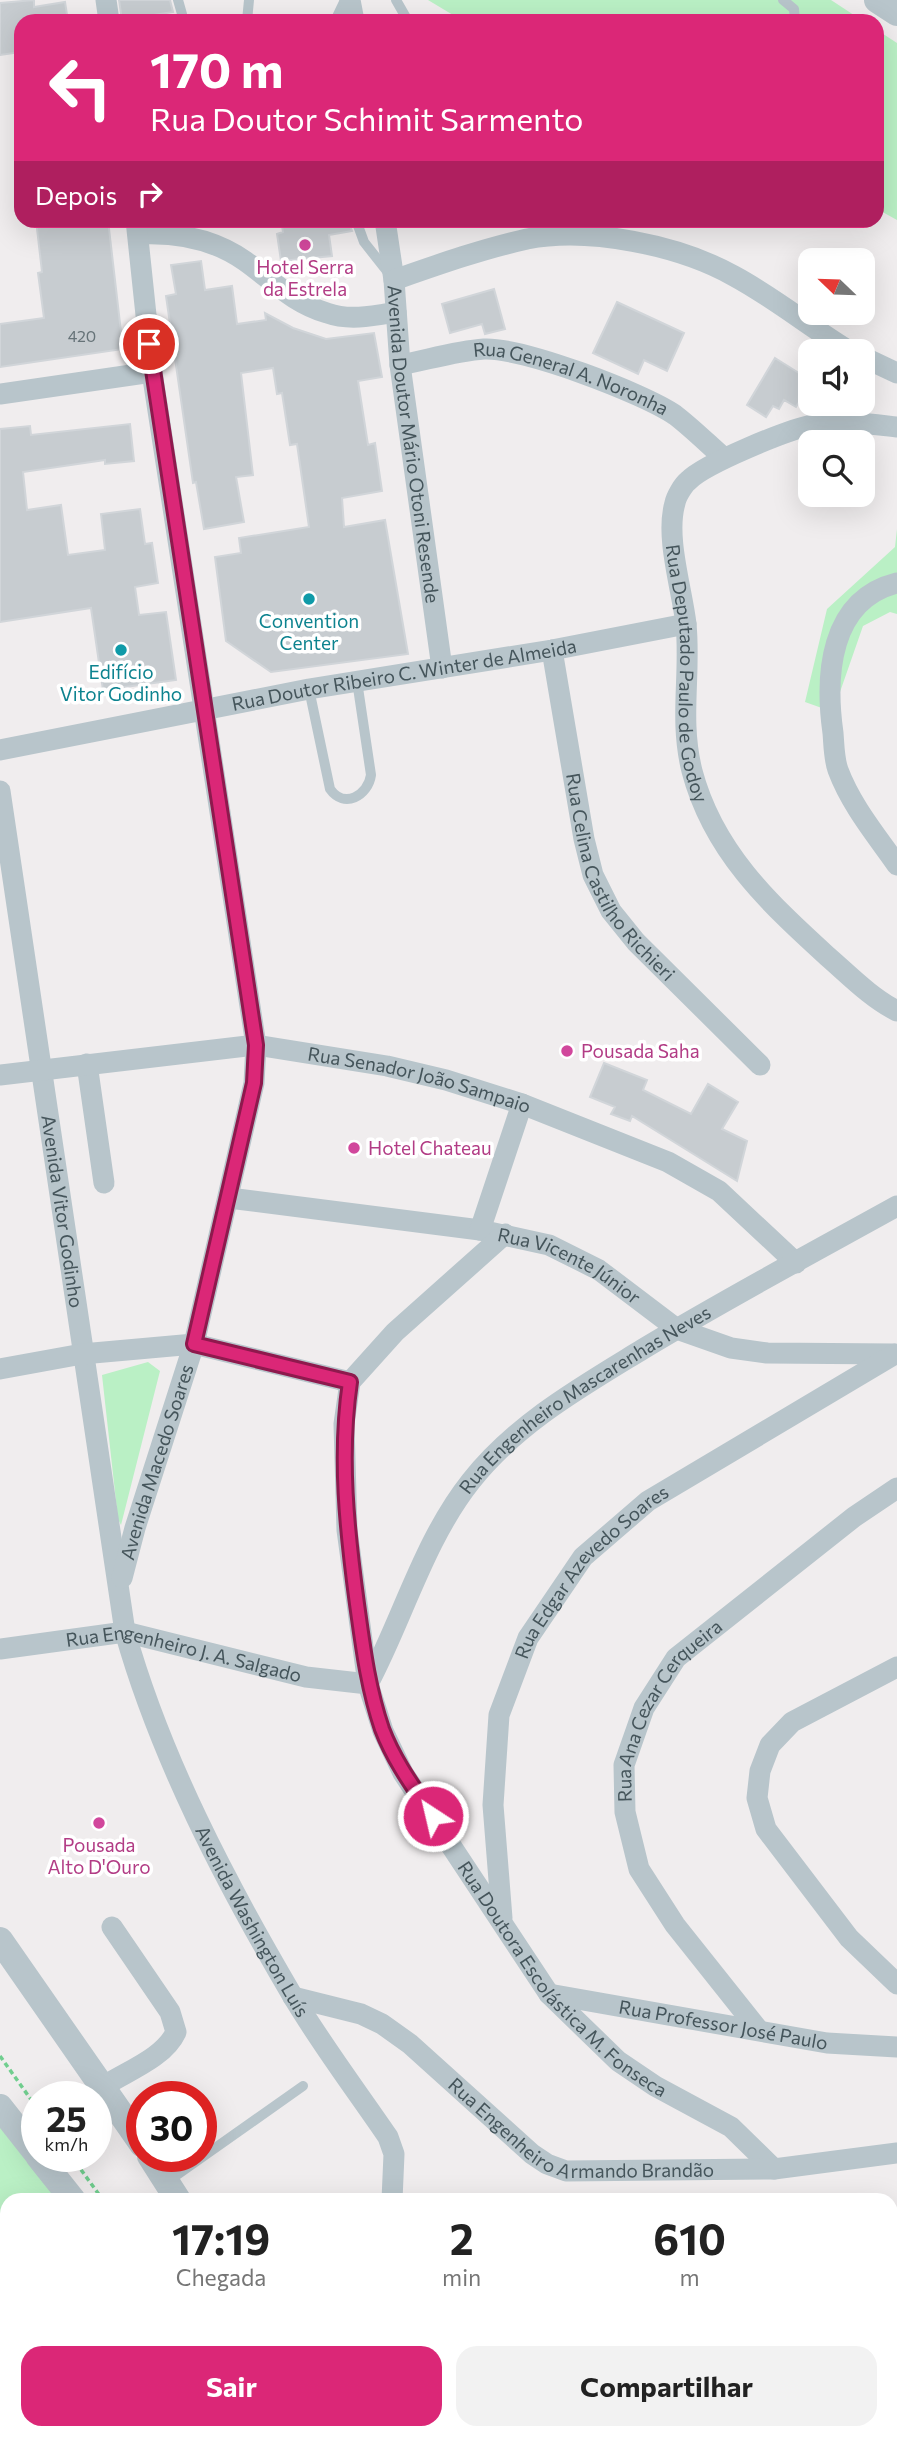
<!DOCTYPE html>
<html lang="pt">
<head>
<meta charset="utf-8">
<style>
  body { margin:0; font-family:Commissioner,sans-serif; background:#f2f2f2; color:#222; height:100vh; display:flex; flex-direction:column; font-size:26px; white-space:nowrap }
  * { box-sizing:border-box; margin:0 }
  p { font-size:23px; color:#767676 }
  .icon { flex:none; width:38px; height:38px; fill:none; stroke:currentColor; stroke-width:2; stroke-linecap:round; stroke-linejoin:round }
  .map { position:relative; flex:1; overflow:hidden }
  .details { position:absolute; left:0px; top:2193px; width:898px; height:247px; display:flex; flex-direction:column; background:#fff; border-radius:21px 21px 0 0; box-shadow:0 7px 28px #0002 }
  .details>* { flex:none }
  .hud { position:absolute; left:14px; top:14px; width:870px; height:214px; border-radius:21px; box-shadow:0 7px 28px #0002; background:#db2777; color:#fff; overflow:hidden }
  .needle { width:46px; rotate:293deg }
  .fabs { position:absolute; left:798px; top:248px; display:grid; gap:14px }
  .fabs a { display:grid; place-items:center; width:77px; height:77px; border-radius:14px; background:#fff; box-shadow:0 7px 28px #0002; font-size:35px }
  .speed { position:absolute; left:21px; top:2081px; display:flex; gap:14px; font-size:35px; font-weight:700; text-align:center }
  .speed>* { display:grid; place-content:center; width:91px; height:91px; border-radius:50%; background:#fff; box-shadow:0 7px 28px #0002; line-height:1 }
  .speed small { font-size:18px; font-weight:400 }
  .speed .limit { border:10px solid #d22; background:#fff; color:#111 }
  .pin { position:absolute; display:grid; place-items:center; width:60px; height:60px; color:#fff; margin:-30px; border:4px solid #fff; border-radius:50%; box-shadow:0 2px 7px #0007 }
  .me { position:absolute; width:77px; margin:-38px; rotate:325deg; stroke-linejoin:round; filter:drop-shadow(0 0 5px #0008) }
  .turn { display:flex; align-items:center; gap:24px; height:147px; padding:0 21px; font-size:32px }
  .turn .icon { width:91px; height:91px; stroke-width:2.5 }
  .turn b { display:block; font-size:49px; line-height:60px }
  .then { display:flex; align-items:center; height:66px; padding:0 21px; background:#0003; gap:14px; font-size:26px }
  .eta { display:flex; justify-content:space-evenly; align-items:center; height:119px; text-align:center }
  .eta b { font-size:42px; font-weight:700; line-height:49px }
  .action { display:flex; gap:14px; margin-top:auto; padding:14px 21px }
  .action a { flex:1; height:80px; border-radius:21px; background:#db2777; color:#fff; font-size:28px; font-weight:700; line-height:80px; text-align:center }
  .action a+a { background:#f2f2f2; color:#222 }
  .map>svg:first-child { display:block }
</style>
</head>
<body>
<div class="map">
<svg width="897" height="2438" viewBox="0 0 897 2438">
  <rect width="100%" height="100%" fill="#f0edee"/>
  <path fill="#baf0c5" d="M428,0h403l32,21h-400z
    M877,30l20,13v177l-20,-11z
    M897,529v85l-7,-2 -27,14 -30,86 -28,-10 22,-93 68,-62z
    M148,1362l12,9 -39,154 -3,-6 -16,-144z
    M0,2112l71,88h-64v232h223l4,6h-234z"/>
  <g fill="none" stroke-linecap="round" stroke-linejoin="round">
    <path stroke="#86ebee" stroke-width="32" d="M0,2269l7,5
      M179,2432l1,6"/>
  </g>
  <path fill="#c7ccd0" stroke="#d1d5d9" stroke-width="2" d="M34,0v7l31,-5 3,19h-47v31l-21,3v-52z
    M119,0h51l3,12 -51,8z
    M36,220h72l15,129 -123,18v-43l44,-6 -6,-45 4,-1z
    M281,220h67l4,11 -23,4 3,21 -51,5 -4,-27 6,-2z
    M201,261l4,29 27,-4 5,38 29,-4 -1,-7 28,15 33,11 48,-6 8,44 -24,4 10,64 7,-2 7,48 -40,7 2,29 41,-7 23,134 -137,18 -45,-31 -11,-84 26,-4 -2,-15 70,-11 -12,-83 -7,1 -8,-52 -5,1 -4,-26 -32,5 12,102 -17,2 8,45 -40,7 -8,-47 -3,1 -27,-187 10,-2 -5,-29z
    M494,289l11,40 -20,5 -3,-10 -32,9 -8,-29z
    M617,302l67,31 -17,38 -23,-11 -6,14 -45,-21z
    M775,358l35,22v4l-14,23 -12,-7 -5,9 -6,-3 -7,11 -19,-12z
    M130,424l4,37 -29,3v-4l-82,12 4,38 34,-5 7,50 37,-5 -4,-36 39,-5 5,35 7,-1 6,40 -23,4 4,28 27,-3 10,68 -73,10 -12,-82 -91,14v-193l30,-3 1,9z
    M604,1063l43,17 -4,10 48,24 17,-30 30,18 -16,27 25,12 -10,40 -105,-65 -2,5 -19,-7 4,-7 -25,-10z"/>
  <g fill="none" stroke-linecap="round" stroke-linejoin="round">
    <path stroke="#71ce8f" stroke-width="3.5" stroke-dasharray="5 3.5" stroke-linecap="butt" d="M0,2056l37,52
      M71,2156l32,44"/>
    <path stroke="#b8c5cb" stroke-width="10" d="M178,0l4,14
      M396,0l12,21
      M783,0l11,9 1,12
      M247,21l2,-21
      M335,21l10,-21
      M356,220l8,22 26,33
      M309,689l21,100c14,20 38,7 41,-14l-14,-94
      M167,2182l136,-96"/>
    <g stroke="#b8c5cb" stroke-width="21">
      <path d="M106,0l3,21"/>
      <path d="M350,0l4,21"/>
      <path id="s1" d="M385,220l9,60 6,85 42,303"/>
      <path d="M138,234c37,-2 76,5 107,27 28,20 48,42 82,52 22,8 46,3 69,-1"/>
      <path d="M394,280c43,-15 88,-31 133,-41 62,-12 152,6 207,37 41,22 77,52 117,76"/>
      <path d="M863,357l34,16"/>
      <path id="s2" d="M400,365c27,-5 56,-14 84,-16 38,-2 159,44 191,66 17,13 33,29 49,43"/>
      <path d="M0,394l152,-22"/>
      <path id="s3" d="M897,427c-28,-3 -57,-7 -84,-2 -24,4 -109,39 -125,56 -5,4 -12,16 -13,22 -10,34 7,86 11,121 5,51 -7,95 6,147 21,80 76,131 135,185 22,19 44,42 70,55"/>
      <path d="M897,583c-68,17 -72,93 -64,150 1,12 1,26 5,37 13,35 38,65 59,95"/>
      <path id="s4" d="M552,650l32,189 9,36 18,36 25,31 124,123"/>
      <path id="s5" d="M0,750l309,-61 243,-39 134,-26"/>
      <path id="s6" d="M0,791l125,841c36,127 100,249 167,363 29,49 64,95 96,142l6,17 -2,46"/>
      <path d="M87,1064l17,119"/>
      <path id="s7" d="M0,1075l256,-30 131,21 59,14 76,24 146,58 51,29 77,72"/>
      <path id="s8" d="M229,1198l251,32 69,15 50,25 78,59 54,19 36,5 127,1"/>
      <path d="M480,1230l42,-126"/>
      <path id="s9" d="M505,1234l-110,98 -45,50 -6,42 3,106 21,154 15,47 20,42 146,221 69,67 37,25 76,41 43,42"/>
      <path d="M0,1369l82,-15 112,-10 156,38"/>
      <path id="s10" d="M122,1578l13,-50 59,-184 60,-261 2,-38 -104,-673 -16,-152"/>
      <path id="s11" d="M0,1649l125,-17 181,45 62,7"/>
      <path d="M897,1667l-105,55 -22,23 -10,26 -3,27 9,31 83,109 48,46"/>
      <path id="s12" d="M368,1684c35,-66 56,-144 103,-203 46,-58 110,-94 172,-132 83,-50 169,-96 254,-143"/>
      <path id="s13" d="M502,1918l-9,-113 6,-90 29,-77 55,-81 65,-56 247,-147"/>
      <path id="s14" d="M549,1994l278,49 70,4"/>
      <path id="s15" d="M293,1997l68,17 21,10 28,20 122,110 15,10 19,7 208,-2 123,-16"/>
      <path id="s16" d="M757,2028l-82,-103 -36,-56 -14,-57 -1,-47 20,-57 32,-50 178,-141 43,-29"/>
      <path d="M104,2086c23,-15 60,-28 72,-54l-6,-20 -58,-85"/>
      <path d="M891,2349h6"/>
      <path d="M891,2423l6,-2"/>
      <path d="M493,2432l5,6"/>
      <path d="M670,2438l9,-6"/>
      <path d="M852,2438l11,-6"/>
    </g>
    <path stroke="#b8c5cb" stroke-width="26" d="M877,0l20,13
      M0,1940l142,204
      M0,2107l37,47
      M38,2156l35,44
      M150,2156l28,44
      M246,2432l3,6
      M328,2432l3,6"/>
  </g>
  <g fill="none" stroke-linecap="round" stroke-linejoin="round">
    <defs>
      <path id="route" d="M149,344l107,701 -2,38 -60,261 156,38c-11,74 -3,148 7,222 6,43 11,84 25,125 12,32 32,59 51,87"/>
    </defs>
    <use href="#route" stroke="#8e194d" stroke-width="18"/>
    <use href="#route" stroke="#db2777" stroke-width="12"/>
  </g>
  <g fill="#d1479c" stroke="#fff" stroke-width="2.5">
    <circle cx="305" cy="245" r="7"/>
    <circle cx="567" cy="1051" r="7"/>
    <circle cx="354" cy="1148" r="7"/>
    <circle cx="99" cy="1823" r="7"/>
  </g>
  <g fill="#0f9aa8" stroke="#fff" stroke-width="2.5">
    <circle cx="309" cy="599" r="7"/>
    <circle cx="121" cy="650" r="7"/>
  </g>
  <g text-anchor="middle" stroke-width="7" stroke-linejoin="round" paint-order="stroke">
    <g font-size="16" fill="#667378">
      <text x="82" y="342">420</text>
    </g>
    <g font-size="19" fill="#b23c85" stroke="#fff">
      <text x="305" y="274">Hotel Serra<tspan x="305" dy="22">da Estrela</tspan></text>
      <text x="581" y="1058" text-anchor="start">Pousada Saha</text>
      <text x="368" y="1155" text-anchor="start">Hotel Chateau</text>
      <text x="99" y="1852">Pousada<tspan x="99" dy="22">Alto D'Ouro</tspan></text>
    </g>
    <g font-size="19" fill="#45555b" stroke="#fff">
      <text dy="7" stroke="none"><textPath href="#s2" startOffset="177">Rua General A. Noronha</textPath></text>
      <text dy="7" stroke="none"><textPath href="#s1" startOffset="226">Avenida Doutor Mário Otoni Resende</textPath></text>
      <text dy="7" stroke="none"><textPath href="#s3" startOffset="420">Rua Deputado Paulo de Godoy</textPath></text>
      <text dy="7" stroke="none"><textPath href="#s5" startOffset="411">Rua Doutor Ribeiro C. Winter de Almeida</textPath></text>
      <text dy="7" stroke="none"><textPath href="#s4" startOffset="242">Rua Celina Castilho Richieri</textPath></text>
      <text dy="7" stroke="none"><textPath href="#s7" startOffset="425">Rua Senador João Sampaio</textPath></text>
      <text dy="7" stroke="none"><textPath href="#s6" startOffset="425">Avenida Vitor Godinho</textPath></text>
      <text dy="7" stroke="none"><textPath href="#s8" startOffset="350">Rua Vicente Júnior</textPath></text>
      <text dy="7" stroke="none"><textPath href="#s12" startOffset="369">Rua Engenheiro Mascarenhas Neves</textPath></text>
      <text dy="7" stroke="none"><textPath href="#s10" startOffset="121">Avenida Macedo Soares</textPath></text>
      <text dy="7" stroke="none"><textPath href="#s13" startOffset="378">Rua Edgar Azevedo Soares</textPath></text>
      <text dy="7" stroke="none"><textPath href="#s11" startOffset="187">Rua Engenheiro J. A. Salgado</textPath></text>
      <text dy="7" stroke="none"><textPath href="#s16" startOffset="373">Rua Ana Cezar Cerqueira</textPath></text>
      <text dy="7" stroke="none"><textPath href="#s6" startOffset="1167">Avenida Washington Luís</textPath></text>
      <text dy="7" stroke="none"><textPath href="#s9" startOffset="877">Rua Doutora Escolástica M. Fonseca</textPath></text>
      <text dy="7" stroke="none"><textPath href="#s14" startOffset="177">Rua Professor José Paulo</textPath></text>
      <text dy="7" stroke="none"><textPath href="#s15" startOffset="331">Rua Engenheiro Armando Brandão</textPath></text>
    </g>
    <g font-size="19" fill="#0d838f" stroke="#fff">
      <text x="309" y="628">Convention<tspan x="309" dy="22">Center</tspan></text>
      <text x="121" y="679">Edifício<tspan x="121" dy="22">Vitor Godinho</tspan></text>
    </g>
  </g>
</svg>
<div class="fabs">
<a><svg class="needle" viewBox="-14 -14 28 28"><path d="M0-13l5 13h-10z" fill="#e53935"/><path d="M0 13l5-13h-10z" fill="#767676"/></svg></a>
<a><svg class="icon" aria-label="sound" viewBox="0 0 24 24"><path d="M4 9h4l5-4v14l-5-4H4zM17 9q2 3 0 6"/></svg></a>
<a><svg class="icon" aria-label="search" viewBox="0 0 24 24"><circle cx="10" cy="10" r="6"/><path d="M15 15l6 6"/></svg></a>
</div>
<div class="speed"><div>25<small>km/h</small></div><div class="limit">30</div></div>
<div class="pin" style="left:149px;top:344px;background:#d93025"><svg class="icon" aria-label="arrive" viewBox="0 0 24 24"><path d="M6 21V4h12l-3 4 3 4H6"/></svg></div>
<svg class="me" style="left:433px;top:1816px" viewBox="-20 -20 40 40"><circle r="17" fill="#db2777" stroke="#fff" stroke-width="3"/><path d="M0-11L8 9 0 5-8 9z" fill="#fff"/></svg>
<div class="hud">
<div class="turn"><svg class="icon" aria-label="left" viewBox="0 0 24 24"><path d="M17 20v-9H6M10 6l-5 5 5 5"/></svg><div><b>170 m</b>Rua Doutor Schimit Sarmento</div></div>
<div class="then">Depois<svg class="icon" aria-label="right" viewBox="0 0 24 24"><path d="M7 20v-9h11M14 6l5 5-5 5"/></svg></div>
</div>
<section class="details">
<div class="eta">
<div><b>17:19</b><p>Chegada</p></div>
<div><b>2</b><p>min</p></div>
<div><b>610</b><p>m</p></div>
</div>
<div class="action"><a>Sair</a><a>Compartilhar</a></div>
</section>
</div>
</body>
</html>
